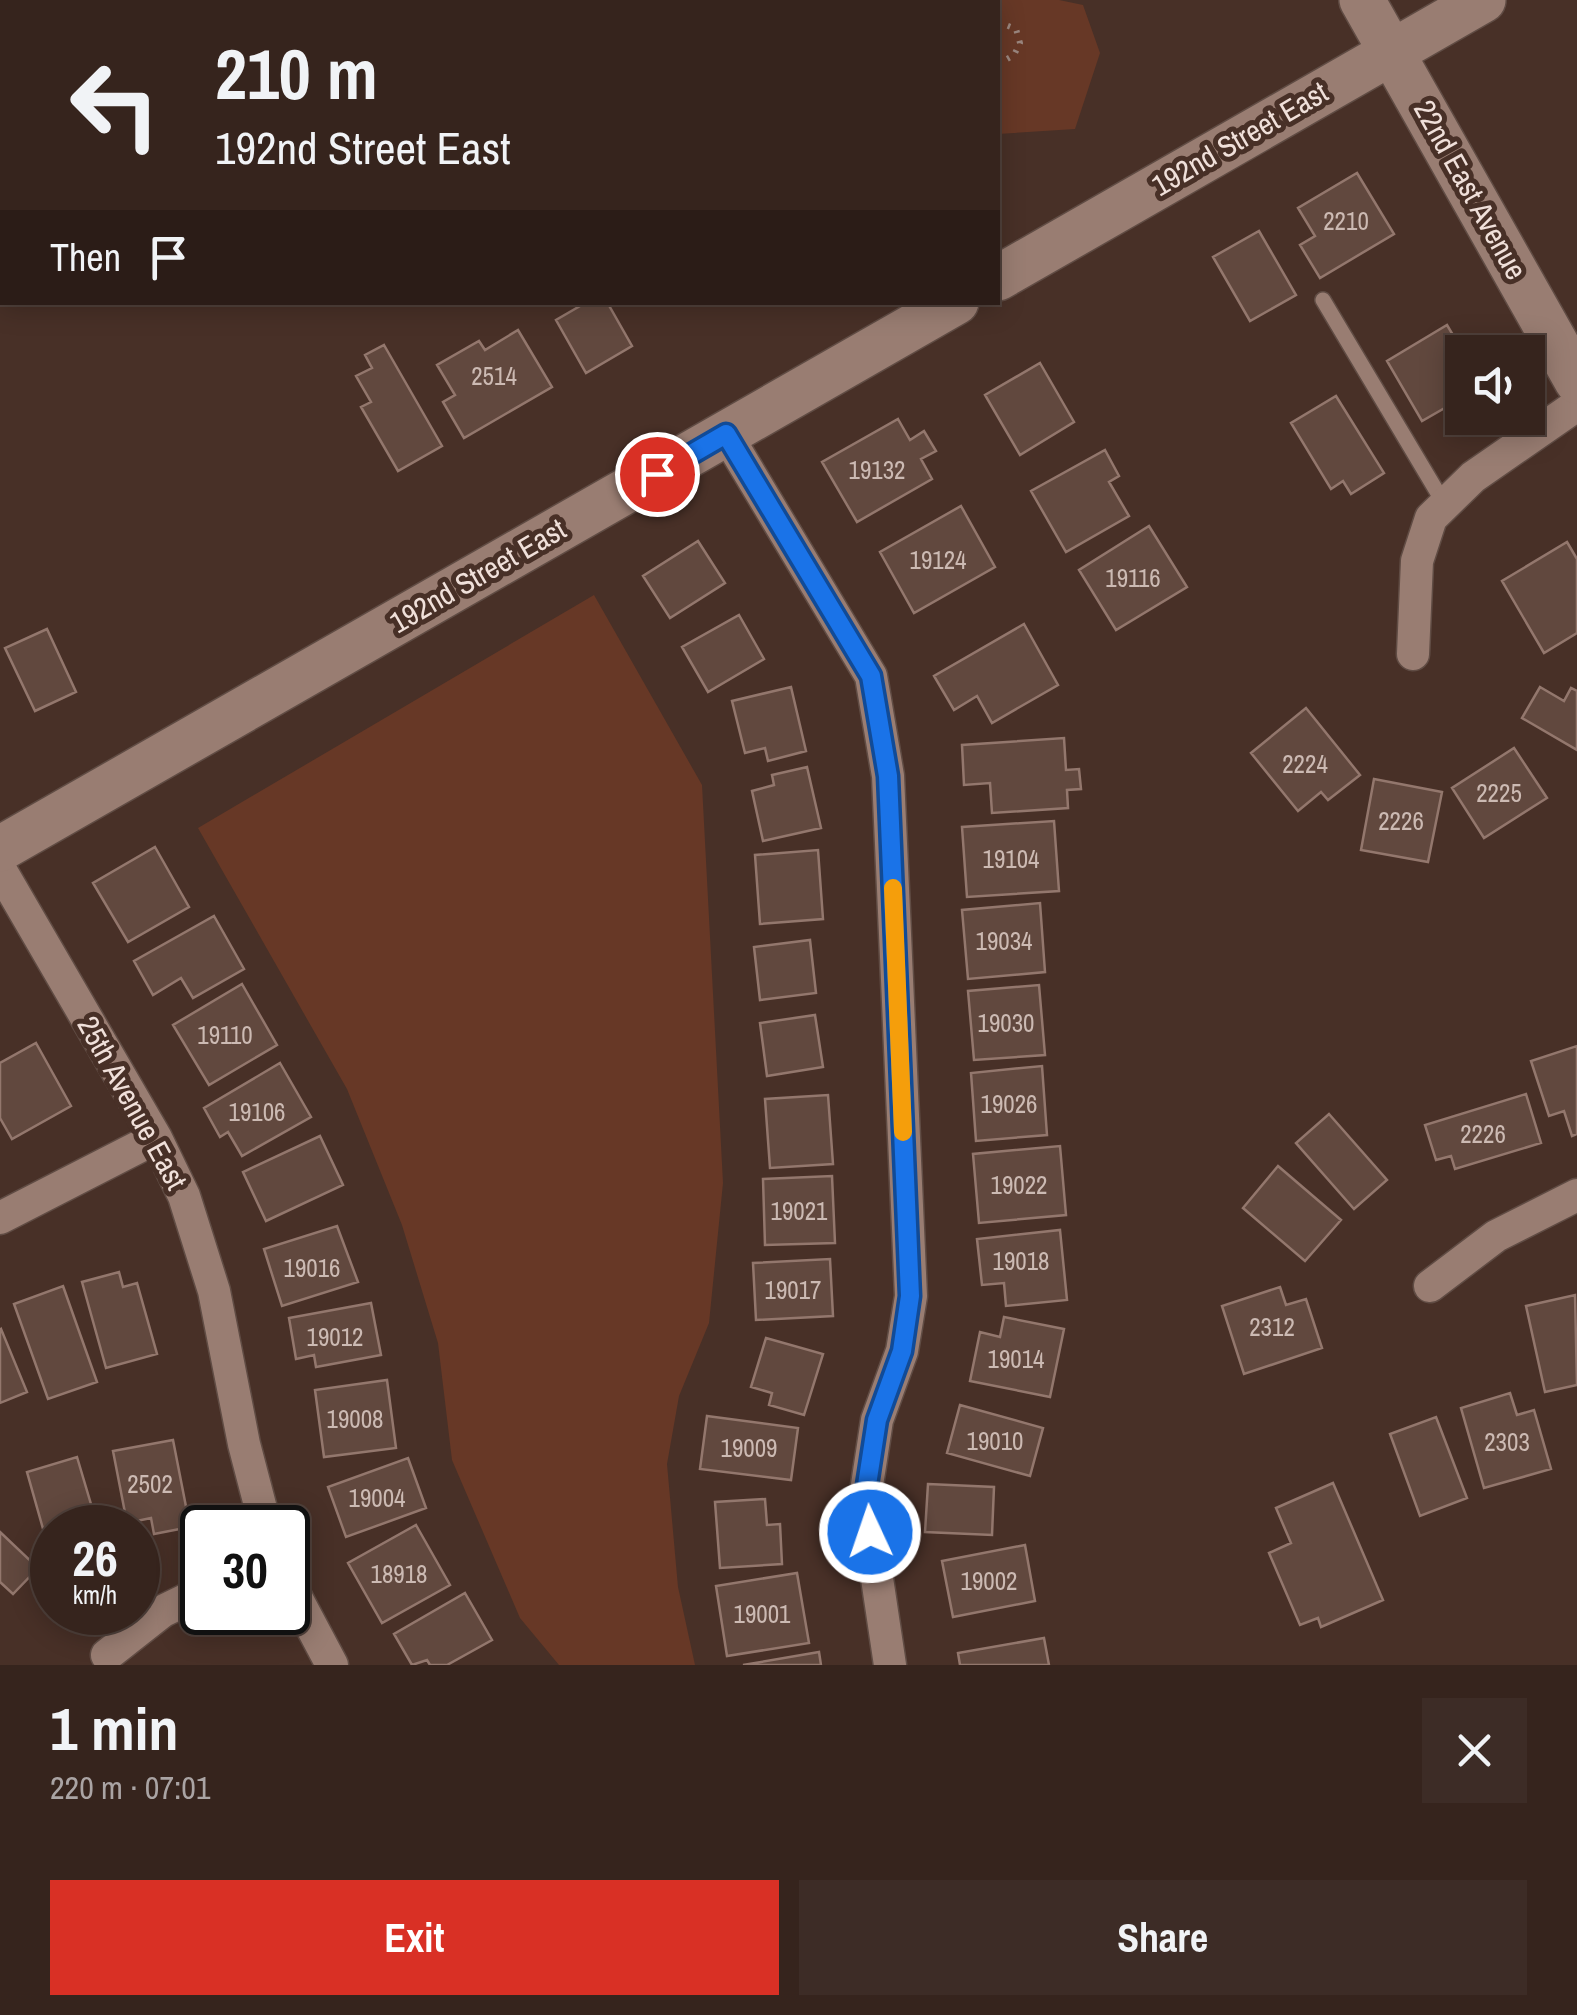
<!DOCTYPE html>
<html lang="en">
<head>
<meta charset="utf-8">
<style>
  body { margin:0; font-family:"Archivo Narrow",sans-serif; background:#3d2c26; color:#f1f3f6; height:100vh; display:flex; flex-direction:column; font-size:38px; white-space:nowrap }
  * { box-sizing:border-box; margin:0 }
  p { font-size:32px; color:#aaa4a4 }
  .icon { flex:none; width:55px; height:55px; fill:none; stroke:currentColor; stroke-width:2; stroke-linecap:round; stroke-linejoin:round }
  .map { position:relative; height:1665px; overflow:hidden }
  .side { display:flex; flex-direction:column; background:#36241d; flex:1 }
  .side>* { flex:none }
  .banner { position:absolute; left:0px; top:0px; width:1000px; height:305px; box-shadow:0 5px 25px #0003,0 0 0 2px #50413b; background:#36241d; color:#f1f3f6; overflow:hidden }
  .controls { position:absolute; left:1445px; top:335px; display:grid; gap:20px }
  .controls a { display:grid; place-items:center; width:100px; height:100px; border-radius:0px; background:#36241d; box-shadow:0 5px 25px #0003,0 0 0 2px #50413b; font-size:50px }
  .speed { position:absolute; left:30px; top:1505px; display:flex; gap:20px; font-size:50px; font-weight:700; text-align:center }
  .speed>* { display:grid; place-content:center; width:130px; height:130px; border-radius:50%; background:#36241d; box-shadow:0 5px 25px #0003,0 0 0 2px #50413b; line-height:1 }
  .speed small { font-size:25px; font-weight:400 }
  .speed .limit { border:5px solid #111; border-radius:15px; background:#fff; color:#111 }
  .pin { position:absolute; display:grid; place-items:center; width:85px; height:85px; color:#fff; margin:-42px; border:5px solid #fff; border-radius:50%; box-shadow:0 2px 10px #0007 }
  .me { position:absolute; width:110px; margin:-55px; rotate:357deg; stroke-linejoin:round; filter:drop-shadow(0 0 8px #0008) }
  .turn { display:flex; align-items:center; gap:35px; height:210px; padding:0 50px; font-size:45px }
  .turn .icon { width:130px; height:130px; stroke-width:2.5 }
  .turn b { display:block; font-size:70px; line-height:85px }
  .then { display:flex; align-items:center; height:95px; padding:0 50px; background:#0003; gap:20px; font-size:38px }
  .round { display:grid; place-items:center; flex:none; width:105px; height:105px; border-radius:0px; background:#3d2c26 }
  .headline { display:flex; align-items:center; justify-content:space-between; height:170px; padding:0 50px }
  h1 { font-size:60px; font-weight:700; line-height:75px }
  .cta { display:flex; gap:20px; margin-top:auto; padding:20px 50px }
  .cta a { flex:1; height:115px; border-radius:0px; background:#d93025; color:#fff; font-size:40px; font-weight:700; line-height:115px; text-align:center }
  .cta a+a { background:#3d2c26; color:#f1f3f6 }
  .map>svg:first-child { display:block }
</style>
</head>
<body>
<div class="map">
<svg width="1577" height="1665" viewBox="0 0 1577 1665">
  <rect width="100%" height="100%" fill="#483027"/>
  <path fill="#673826" d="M730,0h329l24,5 17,48 -25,76 -77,5v-132z
    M594,595l108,190 21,398 -14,140 -30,73 -12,68 11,123 17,78h-136l-39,-47 -68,-158 -14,-117 -36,-118 -55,-136 -149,-261z"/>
  <path fill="#61483e" stroke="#93776d" stroke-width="2.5" d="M1357,173l37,61 -74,44 -20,-33 15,-9 -17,-28z
    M1259,231l37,64 -46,26 -37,-64z
    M587,302h20l25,44 -46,27 -30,-53z
    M1447,325l16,27 -1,46 -40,23 -35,-60z
    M518,330l34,57 -88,51 -21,-36 12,-7 -18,-30 42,-24 6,9z
    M384,345l58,101 -44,25 -37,-64 10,-5 -15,-26 16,-8 -7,-13z
    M1040,363l34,59 -54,33 -35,-60z
    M1336,396l48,77 -33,21 -8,-13 -12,8 -40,-66z
    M898,419l12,21 14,-9 12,20 -15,8 11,20 -75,43 -35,-60z
    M1105,450l14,26 -10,6 20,34 -63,36 -35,-61z
    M961,506l34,61 -81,46 -34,-61z
    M1149,526l38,61 -71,43 -37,-60z
    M698,541l27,42 -55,35 -27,-42z
    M1567,542l10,17v74l-33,20 -42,-72z
    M739,615l25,44 -56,33 -26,-45z
    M1024,624l34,61 -66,38 -15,-27 -23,14 -20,-34z
    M47,629l29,63 -41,19 -30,-63z
    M791,687l15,64 -38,10 -3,-13 -20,5 -13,-52z
    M1540,687l24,14 7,-13 6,3v59l-55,-32z
    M1306,708l54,67 -32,25 -7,-8 -23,19 -47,-58z
    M1064,738l2,32 13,-1 2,20 -14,1 1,18 -76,5 -2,-30 -26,2 -2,-40z
    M1514,748l33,50 -63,40 -32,-50z
    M807,767l14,61 -58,13 -11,-50 22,-6 -2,-10z
    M1374,779l68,13 -14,70 -67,-12z
    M1054,821l5,70 -92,6 -5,-70z
    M155,847l34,60 -61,35 -35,-59z
    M818,850l5,69 -63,5 -5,-69z
    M1040,903l5,69 -77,7 -6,-69z
    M214,916l30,53 -51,29 -12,-20 -28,17 -19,-34z
    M810,940l6,53 -56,7 -6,-53z
    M242,984l35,61 -68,40 -36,-60z
    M1039,985l6,70 -71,5 -6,-69z
    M815,1015l8,52 -56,9 -7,-53z
    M36,1043l35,63 -59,33 -12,-21v-55z
    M1577,1046v88l-5,2 -8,-25 -15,5 -18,-55z
    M280,1063l31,54 -69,39 -14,-24 -8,5 -16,-29z
    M1042,1066l5,69 -71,6 -5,-68z
    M1526,1094l15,49 -86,26 -4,-13 -15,4 -11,-35z
    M828,1095l5,69 -63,4 -5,-69z
    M1329,1114l58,66 -33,29 -58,-66z
    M320,1136l23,49 -77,36 -23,-49z
    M1060,1146l6,69 -87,8 -6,-69z
    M1278,1166l63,54 -36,41 -62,-53z
    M832,1176l3,67 -70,2 -2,-66z
    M337,1226l21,56 -76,24 -18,-57z
    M1060,1230l7,70 -61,6 -2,-23 -22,2 -5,-46z
    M830,1259l3,57 -77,4 -3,-57z
    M119,1272l4,15 14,-4 20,71 -51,14 -24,-86z
    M63,1286l34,96 -49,17 -34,-95z
    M1280,1287l6,18 20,-6 16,49 -78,26 -22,-68z
    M1575,1295l2,90 -32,7 -19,-86z
    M371,1303l10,52 -65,12 -2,-12 -18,4 -7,-41z
    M1004,1317l60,12 -14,68 -80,-16 10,-49 20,5z
    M1,1329l26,63 -27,11v-73z
    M766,1338l57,16 -19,61 -35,-10 3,-12 -21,-6z
    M387,1380l9,68 -72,9 -9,-67z
    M1510,1393l7,22 17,-5 17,59 -67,19 -23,-80z
    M960,1405l83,23 -13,48 -83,-23z
    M707,1416l91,12 -7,52 -91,-11z
    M1436,1417l31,81 -47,18 -30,-82z
    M173,1440l17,87 -36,7 -3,-16 -24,5 -14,-72z
    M77,1457l16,54 -11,3 4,14h-34v21l-3,1 -22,-78z
    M408,1458l18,50 -80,29 -18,-50z
    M1333,1483l50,117 -62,27 -3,-9 -18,7 -31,-72 22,-10 -15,-35z
    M928,1484l66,3 -2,48 -67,-3z
    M765,1499l2,26 13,-1 2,40 -62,4 -5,-66z
    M416,1525l34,60 -68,38 -34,-60z
    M0,1532l38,36 -25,26 -13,-12z
    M1025,1545l10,56 -82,16 -11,-56z
    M797,1573l12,70 -82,13 -11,-70z
    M465,1593l27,47 -45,25h-17l-3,-5 -15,5 -18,-31z
    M1044,1638l5,27h-89l-2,-12z
    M819,1652l2,13h-78z"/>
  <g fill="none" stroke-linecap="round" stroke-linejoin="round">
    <defs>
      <path id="lane" d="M1323,300l122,205"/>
      <path id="street" d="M6,2l4,-2
        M726,434l145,242 17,100 23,520 -9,55 -25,69 -12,78 25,167
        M1413,654l4,-93 14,-43 42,-41 104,-72
        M0,869l156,269 28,58 30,95 30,153 22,84
        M0,1218l156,-80
        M1430,1286l66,-50 81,-41
        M288,1582l44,83
        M107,1655l56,-44 39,-19"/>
      <path id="secondary" d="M1362,0l215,381
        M998,278l485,-278
        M0,849l956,-547"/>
    </defs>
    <use href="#lane" stroke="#604c44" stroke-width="18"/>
    <use href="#street" stroke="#604c44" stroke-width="35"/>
    <use href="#secondary" stroke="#604c44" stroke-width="48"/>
    <path stroke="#9a867e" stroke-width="6" stroke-dasharray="2.5 8" stroke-linecap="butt" d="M866,0l3,2
      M964,0l5,2
      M940,2l7,-2
      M998,22l18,7 4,14 -6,12 -16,9"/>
    <use href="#lane" stroke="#997d72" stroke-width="15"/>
    <use href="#street" stroke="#997d72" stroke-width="32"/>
    <use href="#secondary" stroke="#997d72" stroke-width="45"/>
  </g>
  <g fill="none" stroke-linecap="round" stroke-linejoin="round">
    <defs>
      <path id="route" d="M657,474l69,-40 145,242 17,100 22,520 -8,55 -25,69 -12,78 5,34"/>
    </defs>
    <use href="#route" stroke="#114b97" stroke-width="25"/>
    <use href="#route" stroke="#1a73e8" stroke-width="18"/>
    <path stroke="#f59e0b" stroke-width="18" d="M893,888l10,244"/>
  </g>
  <g text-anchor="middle" stroke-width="10" stroke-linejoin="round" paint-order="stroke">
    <g font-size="25" fill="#ccbab3">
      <text x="1346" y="230">2210</text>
      <text x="494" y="385">2514</text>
      <text x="877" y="479">19132</text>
      <text x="938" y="569">19124</text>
      <text x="1133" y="587">19116</text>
      <text x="1305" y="773">2224</text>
      <text x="1499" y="802">2225</text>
      <text x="1401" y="830">2226</text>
      <text x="1011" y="868">19104</text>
      <text x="1004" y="950">19034</text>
      <text x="1006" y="1032">19030</text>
      <text x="225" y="1044">19110</text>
      <text x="1009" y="1113">19026</text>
      <text x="257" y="1121">19106</text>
      <text x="1483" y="1143">2226</text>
      <text x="1019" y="1194">19022</text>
      <text x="799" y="1220">19021</text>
      <text x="1021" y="1270">19018</text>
      <text x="312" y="1277">19016</text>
      <text x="793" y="1299">19017</text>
      <text x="1272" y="1336">2312</text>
      <text x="335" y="1346">19012</text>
      <text x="1016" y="1368">19014</text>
      <text x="355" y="1428">19008</text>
      <text x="995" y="1450">19010</text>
      <text x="1507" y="1451">2303</text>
      <text x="749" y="1457">19009</text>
      <text x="150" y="1493">2502</text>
      <text x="377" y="1507">19004</text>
      <text x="399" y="1583">18918</text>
      <text x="989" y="1590">19002</text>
      <text x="762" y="1623">19001</text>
    </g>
    <g font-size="30" fill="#f0e0da" stroke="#483027">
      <text transform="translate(1240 139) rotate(-30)" y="10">192nd Street East</text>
      <text transform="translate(1470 190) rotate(61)" y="10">22nd East Avenue</text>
      <text transform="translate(478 576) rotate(-30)" y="10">192nd Street East</text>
      <text transform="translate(132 1103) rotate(61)" y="10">25th Avenue East</text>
    </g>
  </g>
</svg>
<div class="controls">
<a><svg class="icon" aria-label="sound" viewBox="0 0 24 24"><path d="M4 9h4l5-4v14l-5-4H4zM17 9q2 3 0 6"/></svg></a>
</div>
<div class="speed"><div>26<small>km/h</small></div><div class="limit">30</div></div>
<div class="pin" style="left:657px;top:474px;background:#d93025"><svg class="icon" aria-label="arrive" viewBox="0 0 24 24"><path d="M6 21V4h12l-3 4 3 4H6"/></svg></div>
<svg class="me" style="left:870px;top:1532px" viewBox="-20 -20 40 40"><circle r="17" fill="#1a73e8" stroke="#fff" stroke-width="3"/><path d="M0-11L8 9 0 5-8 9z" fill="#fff"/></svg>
<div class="banner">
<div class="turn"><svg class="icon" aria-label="left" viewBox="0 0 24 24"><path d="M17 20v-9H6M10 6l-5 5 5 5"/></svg><div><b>210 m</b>192nd Street East</div></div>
<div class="then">Then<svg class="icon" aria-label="arrive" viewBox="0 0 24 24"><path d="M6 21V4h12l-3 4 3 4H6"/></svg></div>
</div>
</div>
<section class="side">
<div class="headline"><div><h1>1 min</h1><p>220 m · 07:01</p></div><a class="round"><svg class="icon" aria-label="close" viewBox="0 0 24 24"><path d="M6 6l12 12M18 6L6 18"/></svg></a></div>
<div class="cta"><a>Exit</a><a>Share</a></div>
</section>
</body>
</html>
